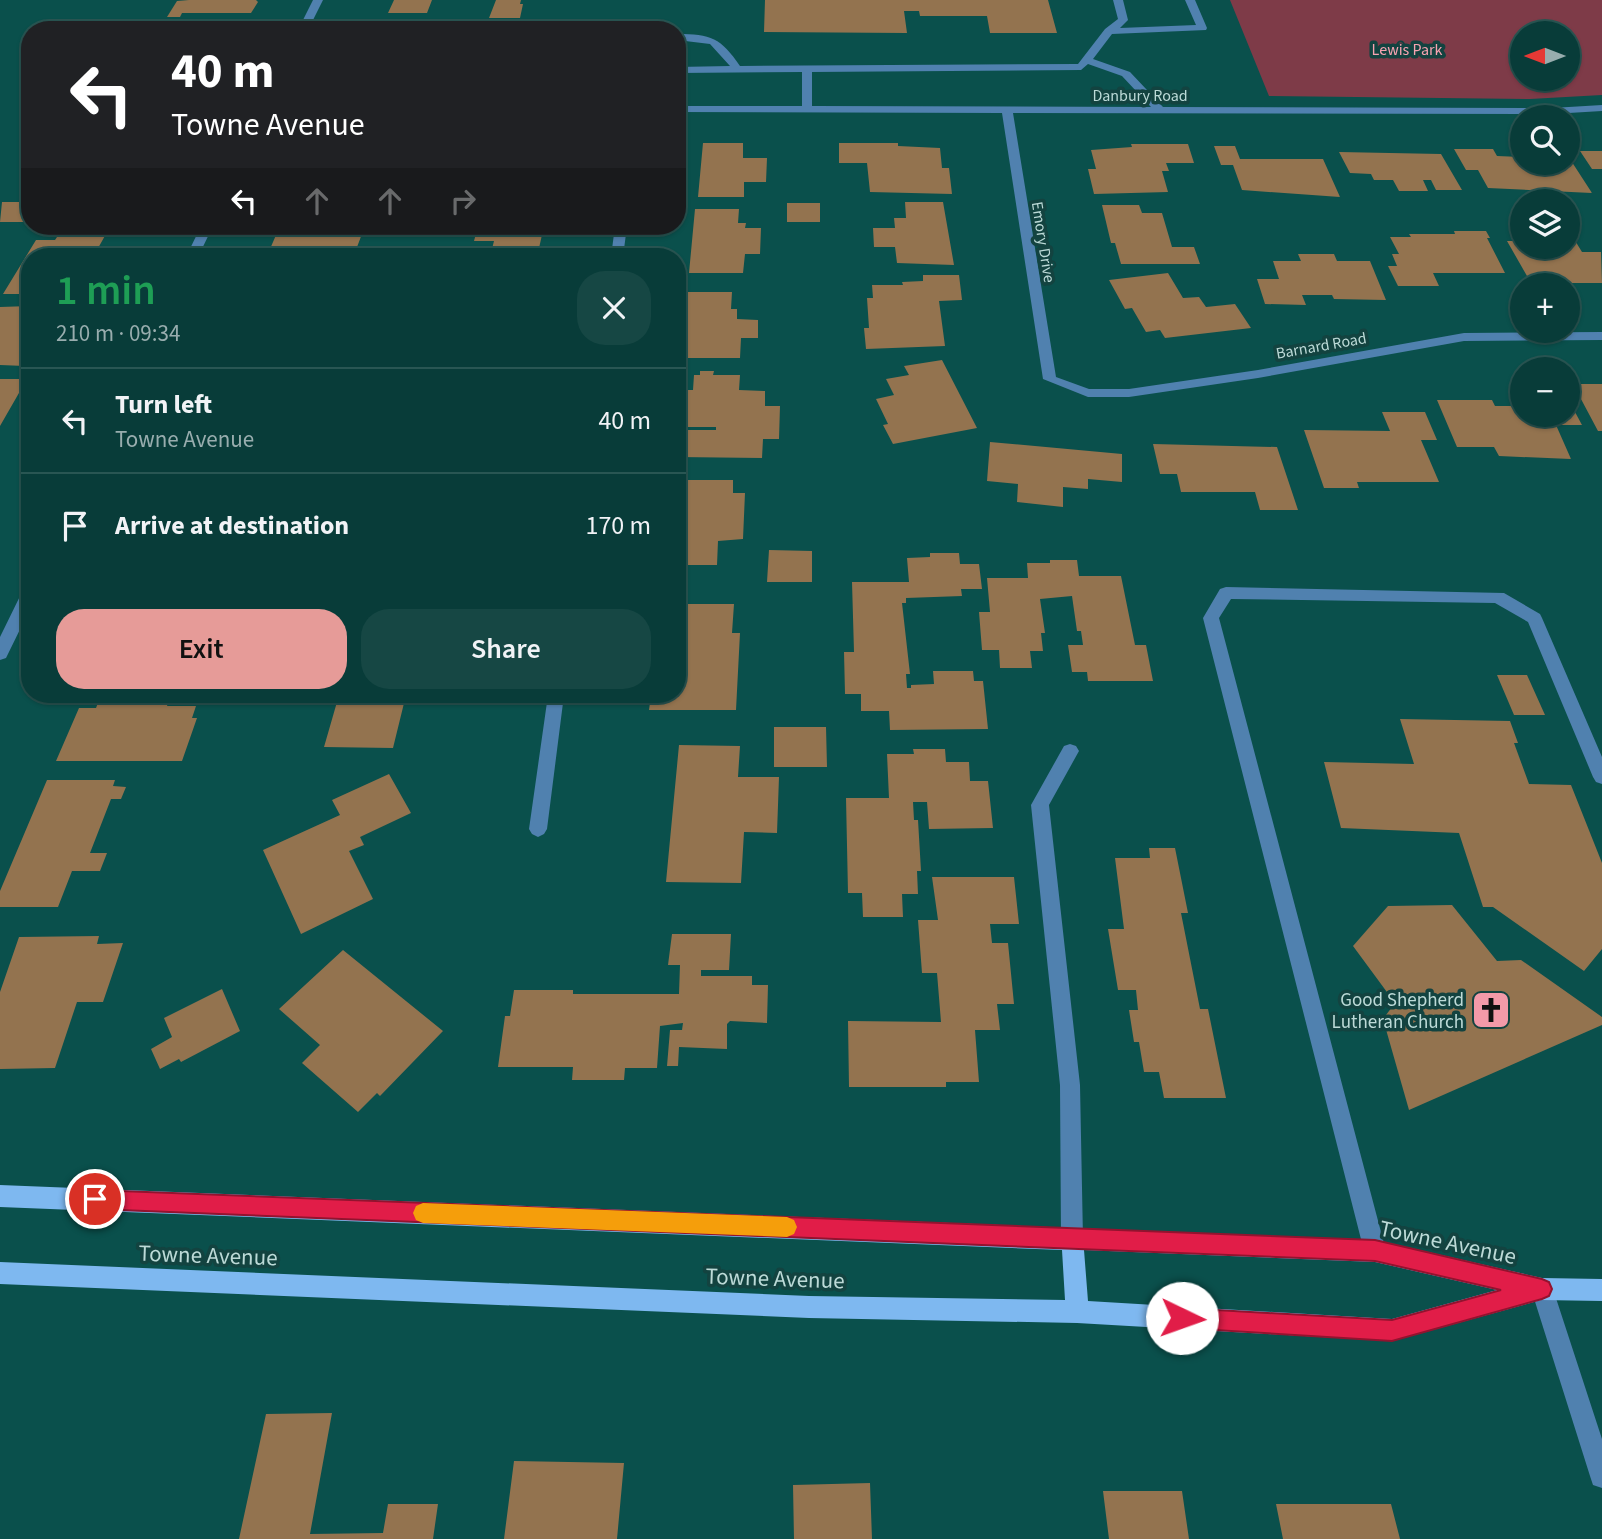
<!DOCTYPE html>
<html lang="en">
<head>
<meta charset="utf-8">
<style>
  body { margin:0; font-family:"Source Sans 3",sans-serif; background:#164744; color:#f1f3f6; height:100vh; display:flex; flex-direction:column; font-size:26px; white-space:nowrap }
  * { box-sizing:border-box; margin:0 }
  p { font-size:23px; color:#98adae }
  .icon { flex:none; width:38px; height:38px; fill:none; stroke:currentColor; stroke-width:2; stroke-linecap:round; stroke-linejoin:round }
  .map { position:relative; flex:1; overflow:hidden }
  .drawer { position:absolute; left:21px; top:248px; width:665px; height:455px; display:flex; flex-direction:column; background:#083c39; border-radius:28px; box-shadow:0 2px 5px #0004,0 0 0 2px #295653 }
  .drawer>* { flex:none }
  .hud { position:absolute; left:21px; top:21px; width:665px; height:214px; border-radius:28px; box-shadow:0 2px 5px #0004,0 0 0 2px #295653; background:#202124; color:#fff; overflow:hidden }
  .needle { width:46px; rotate:270deg }
  .buttons { position:absolute; left:1510px; top:21px; display:grid; gap:14px }
  .buttons a { display:grid; place-items:center; width:70px; height:70px; border-radius:50%; background:#083c39; box-shadow:0 2px 5px #0004,0 0 0 2px #295653; font-size:35px }
  .pin { position:absolute; display:grid; place-items:center; width:60px; height:60px; color:#fff; margin:-30px; border:4px solid #fff; border-radius:50%; box-shadow:0 2px 7px #0007 }
  .me { position:absolute; width:77px; margin:-38px; rotate:93deg; stroke-linejoin:round; filter:drop-shadow(0 0 5px #0008) }
  .turn { display:flex; align-items:center; gap:24px; height:147px; padding:0 35px; font-size:32px }
  .turn .icon { width:91px; height:91px; stroke-width:2.5 }
  .turn b { display:block; font-size:49px; line-height:60px }
  .lanes { display:flex; align-items:center; height:66px; padding:0 35px; background:#0003; justify-content:center; gap:35px; direction:ltr }
  .lanes .off { opacity:.35 }
  .round { display:grid; place-items:center; flex:none; width:74px; height:74px; border-radius:28px; background:#164744 }
  .overview { display:flex; align-items:center; justify-content:space-between; height:119px; padding:0 35px }
  h1 { font-size:42px; font-weight:600; line-height:52px; color:#1e9e55 }
  .action { display:flex; gap:14px; margin-top:auto; padding:14px 35px }
  .action a { flex:1; height:80px; border-radius:28px; background:#e69b98; color:#111; font-size:28px; font-weight:600; line-height:80px; text-align:center }
  .action a+a { background:#164744; color:#f1f3f6 }
  ul { padding:0; list-style:none }
  li { display:flex; align-items:center; gap:21px; height:105px; padding:0 35px; border-top:2px solid #295653 }
  li div { flex:1 }
  li b { display:block; font-size:26px }
  li em { font-style:normal }
  .map>svg:first-child { display:block }
</style>
</head>
<body>
<div class="map">
<svg width="1602" height="1539" viewBox="0 0 1602 1539">
  <rect width="100%" height="100%" fill="#0a504c"/>
  <path fill="#7e3b48" fill-rule="evenodd" d="M1230,0h372v95l-72,4 -261,-3zM1522,33h46v46h-46z"/>
  <path fill="#93734f" d="M189,0h67l2,2 -7,11h-69l-2,4h-13l10,-16z
    M394,0h38l-5,13h-39z
    M496,0h25l-1,4h3l-3,14h-31z
    M765,0h283l9,33h-67l-3,-17h-67l-1,-5h-15l3,22 -143,-1z
    M147,25h39l-3,5h-39z
    M703,143h40v15h24l-1,24h-22v15h-46z
    M839,143h59v3l42,2 2,20h7l3,26 -82,-2 -3,-29h-28z
    M1131,144h57l6,19h-28l3,8h-7l6,21 -74,2 -6,-25h8l-5,-19 41,-3z
    M1214,146h21l5,13h83l17,38 -98,-7 -9,-25h-12z
    M1454,149h39l4,7 24,1 -2,-4h3v10h46v-7l24,37 -104,-5 -10,-18h-12z
    M1580,151h22v18h-10z
    M1339,152l102,2 21,36h-26l-5,-10h-8l5,11h-29l-6,-11h-19l-3,-6 -21,-1z
    M2,202h28v20h-30z
    M905,202h38l11,63 -57,-2 -2,-16h-21l-1,-19h22l-1,-10h12z
    M787,203h33v19h-33z
    M1102,205h37l3,8h20l10,34h22l6,17h-79l-6,-21h-4z
    M695,209h44l-1,14h8l-1,5h16l-1,26h-15l-2,19h-54z
    M292,226h73l-11,29 -87,1 12,-28z
    M478,226h66l-7,31h-47l4,-16h-20z
    M1454,231h32l4,7h-3l18,35h-72l6,13h-41l-10,-20h9l-5,-12h7l-9,-17h21l-2,-3h46z
    M59,234h47l-13,23h-63v37h-27l33,-54h19z
    M1568,239h6l8,13h19l1,31h-71l-24,-42h15v6h16l2,4h6l-3,-4h25z
    M1298,254h36l3,7h33l16,39 -52,-1 -2,-4h-30l4,10 -41,-1 -8,-25h22l-6,-18h28z
    M1168,273l15,25 16,-1 7,10 29,-3 16,24 -86,10 -5,-8 -14,2 -14,-24 -7,1 -16,-29z
    M923,275h36l3,25 -23,1 6,45 -79,3 -2,-21h5l-2,-30h6l-1,-13h31l-1,-3 21,-1z
    M688,292h44l-1,17h6v10l21,1v18h-17l-1,20h-59z
    M30,306v51l-5,9 -25,-1v-58z
    M942,360l35,68 -84,16 -10,-19 5,-1 -12,-25 18,-4 -8,-16 23,-4 -5,-9z
    M700,371h14l-1,4h27l-1,15 26,1v15h15l-1,33h-16l-1,19 -85,-1 2,-27h37v-3h-36l4,-37h9l1,-15h6z
    M0,379h27l-27,47z
    M1573,384h29v47h-4z
    M1568,399l14,26h-26l15,34 -72,-3 -5,-9h-37l-20,-47h55l3,6h27v9h46z
    M1382,412h43l12,28h-16l18,42h-82l2,6h-35l-20,-58 86,1z
    M990,442l132,12v28l-34,-3v10l-25,-2v20l-46,-5 1,-18 -31,-3z
    M1153,444l124,3 21,63h-38l-5,-18h-74l-4,-18h-17z
    M677,480h56v13h12l-2,46 -25,2 -1,24h-40z
    M769,550l43,1v31h-45z
    M930,553h29l1,11h19l3,25h-21l1,7 -56,2v5h-4l8,71h-4l1,14h4v-3l23,-1 -1,-13h40l1,10h9l5,48 -98,1 -1,-19h-28v-17h-16l-1,-42h10l-2,-70h57l-2,-24 23,-1z
    M1050,560h27l2,16h42l14,69h11l7,36h-65l-1,-9h-15l-4,-27h15l-2,-14h-4l-5,-35 -32,3 5,34h-4l2,18h-13l2,17h-32l-1,-18h-17l-3,-38h11l-3,-34h41l-1,-15h23z
    M682,604h52l-2,29h8l-4,77h-87l2,-15h26v-62z
    M1497,675h30l18,40h-31z
    M101,695h70l-4,11h29l-4,12h5l-15,43h-126l23,-53h17z
    M339,695h67l-13,53 -69,-1z
    M1400,719l110,2 8,22h-4l15,41 42,1 31,78v86l-18,22 -91,-64h-10l-24,-74 -118,-5 -17,-66 90,2z
    M774,727h52l1,40h-53z
    M679,745l61,1 -2,31h41l-2,56 -33,-1 -3,51 -75,-1z
    M913,749h32l1,13h23l1,19h18l5,47 -64,1 -2,-27h-14l1,18h4l3,51h-4l1,23h-16l1,23h-40l-1,-24h-14l-2,-95h43l-2,-44h27z
    M389,774l22,39 -51,24 4,8 -15,6 24,48 -72,35 -38,-84 77,-35 -8,-15z
    M47,780h68l-2,6 13,1 -5,12h-10l-21,54h17l-7,18h-28l-14,36h-58v-16z
    M1149,848h26l13,65h-7l19,96h8l18,89h-62l-5,-26h-15l-5,-30h-5l-5,-32h9l-2,-20h-18l-10,-61h16l-9,-71h35z
    M932,877h82l5,47h-29l2,19h16l6,61h-17l3,26h-25l4,52h-33v5h-97l-1,-66 93,1 -4,-49h-15l-4,-53h20z
    M1452,905l45,56 24,-1 81,57v8l-193,85 -26,-91 12,-16 -42,-57 35,-40z
    M672,934h59l-2,36h-28v6h51v9h16l-1,38 -37,-2 -3,3v25l-48,-2 -1,19h-11l3,-36h12l1,-7 -23,3 -3,42h-32l-1,12h-52l1,-13h-75l7,-51h5l4,-26h59v4h106l1,-29h-12z
    M99,936l-2,8 26,-1 -20,59h-26l-22,66 -55,1v-77l19,-55z
    M343,950l100,81 -63,65 -3,-3 -19,19 -56,-49 18,-18 -41,-36z
    M222,989l18,42 -59,31 -2,-3 -19,10 -9,-20 21,-12 -8,-19z
    M332,1413l-22,121 73,-1 5,-29h50l-5,35h-194l27,-125z
    M514,1461l110,2 -7,76h-113z
    M870,1483l2,56h-78l-1,-54z
    M1103,1491h79l7,48h-80z
    M1276,1504h115l9,35h-117z"/>
  <g fill="none" stroke-linecap="round" stroke-linejoin="round">
    <path fill="#5081af" fill-rule="evenodd" d="M313,0h10l-15,30h-10z
      M1113,0h10l5,20 -8,8 76,-3 -11,-25h10l12,28 -1,2 -94,4 -19,25 37,13 33,35 389,1 50,-3v6l-50,3 -539,-1 43,264 33,12h40l129,-19 206,-37 138,-1v8l-138,1 -206,37 -129,19h-41l-45,-18 -41,-266 -325,-1v-6h125v-34l-125,1v-6l53,-1 -20,-22 -33,-4v-6c34,0 44,4 63,32l338,-2 27,-35 13,-10zM1088,64l34,12 29,31 -339,-1v-34l269,-2z
      M201,226h12l-15,31h-12z
      M615,226h12l-4,31h-12z
      M30,586v23l-24,49 -6,2v-23l24,-49z
      M1226,587l278,6 36,21 2,4 60,139v27l-6,-2 -3,-5 -65,-155 -33,-19 -264,-4 -12,19 167,633 -3,8 -8,3 -8,-3 -3,-8 -161,-633 17,-29z
      M548,695h16l-17,134 -3,5 -6,3 -6,-3 -3,-5z
      M1070,744l6,2 3,5 -30,54 31,280 3,154 -3,8 -8,3 -8,-3 -3,-8 -1,-154 -29,-280 33,-59z
      M1542,1278l8,3 3,8 49,150v49l-9,-3 -3,-9 -59,-187 3,-8z"/>
    <path fill="#7eb8f0" fill-rule="evenodd" d="M0,1185l1375,55 167,38 60,1v22l-61,-1 -149,41 -315,-18 -268,-5 -809,-34v-22l809,34 256,4 -3,-50 -1062,-43zM1084,1250l291,12 122,28 -105,29 -304,-18z"/>
  </g>
  <path fill="#e11d48" stroke="#92132f" stroke-width="2" d="M95,1190l1280,50 167,39 7,3 3,7 -3,7 -7,3 -150,42 -210,-13 -7,-3 -3,-7 3,-7 7,-3 210,12 109,-30 -126,-29 -1280,-52 -7,-3 -3,-7 3,-7z"/>
  <path fill="#f59e0b" d="M423,1203l364,14 7,3 3,7 -3,7 -7,3 -364,-14 -7,-3 -3,-7 3,-7z"/>
  <defs>
    <symbol id="church-square" viewBox="-11 -11 22 22"><rect x="-9" y="-9" width="18" height="18" rx="4" fill="#f39aa9" stroke="#134340"/><path d="M-1.2-6h2.4v3.5h3.3v2.4h-3.3V6h-2.4V-.1h-3.3v-2.4h3.3Z" fill="#111"/></symbol>
  </defs>
  <g fill-rule="evenodd">
    <use href="#church-square" x="1469" y="988" width="44" height="44"/>
  </g>
  <g text-anchor="middle" stroke-width="7" stroke-linejoin="round" paint-order="stroke">
    <g font-size="16" fill="#f7a3b1" stroke="#134340">
      <text x="1407" y="55">Lewis Park</text>
    </g>
    <g font-size="16" fill="#bcdad7" stroke="#134340">
      <text x="1140" y="101">Danbury Road</text>
      <text transform="translate(1044 242) rotate(81)" y="6">Emory Drive</text>
      <text transform="translate(1321 345) rotate(-10)" y="6">Barnard Road</text>
    </g>
    <g font-size="19" fill="#bcdad7" stroke="#134340" text-anchor="end">
      <text x="1464" y="1006">Good Shepherd<tspan x="1464" dy="22">Lutheran Church</tspan></text>
    </g>
    <g font-size="23" fill="#bcdad7" stroke="#134340">
      <text transform="translate(1448 1242) rotate(12)" y="8">Towne Avenue</text>
      <text transform="translate(208 1255) rotate(2)" y="8">Towne Avenue</text>
      <text transform="translate(775 1278) rotate(2)" y="8">Towne Avenue</text>
    </g>
  </g>
</svg>
<div class="buttons">
<a><svg class="needle" viewBox="-14 -14 28 28"><path d="M0-13l5 13h-10z" fill="#e53935"/><path d="M0 13l5-13h-10z" fill="#98adae"/></svg></a>
<a><svg class="icon" aria-label="search" viewBox="0 0 24 24"><circle cx="10" cy="10" r="6"/><path d="M15 15l6 6"/></svg></a>
<a><svg class="icon" aria-label="layers" viewBox="0 0 24 24"><path d="M12 4l9 5-9 5-9-5zM3 14l9 5 9-5"/></svg></a>
<a>+</a>
<a>−</a>
</div>
<div class="pin" style="left:95px;top:1199px;background:#d93025"><svg class="icon" aria-label="arrive" viewBox="0 0 24 24"><path d="M6 21V4h12l-3 4 3 4H6"/></svg></div>
<svg class="me" style="left:1182px;top:1318px" viewBox="-20 -20 40 40"><circle r="19" fill="#fff"/><path d="M0-13L10 11 0 6-10 11z" fill="#e11d48"/></svg>
<div class="hud">
<div class="turn"><svg class="icon" aria-label="left" viewBox="0 0 24 24"><path d="M17 20v-9H6M10 6l-5 5 5 5"/></svg><div><b>40 m</b>Towne Avenue</div></div>
<div class="lanes"><svg class="icon" aria-label="left" viewBox="0 0 24 24"><path d="M17 20v-9H6M10 6l-5 5 5 5"/></svg><svg class="icon off" aria-label="ahead" viewBox="0 0 24 24"><path d="M12 20V5M6 11l6-6 6 6"/></svg><svg class="icon off" aria-label="ahead" viewBox="0 0 24 24"><path d="M12 20V5M6 11l6-6 6 6"/></svg><svg class="icon off" aria-label="right" viewBox="0 0 24 24"><path d="M7 20v-9h11M14 6l5 5-5 5"/></svg></div>
</div>
<section class="drawer">
<div class="overview"><div><h1>1 min</h1><p>210 m · 09:34</p></div><a class="round"><svg class="icon" aria-label="close" viewBox="0 0 24 24"><path d="M6 6l12 12M18 6L6 18"/></svg></a></div>
<ul>
<li><svg class="icon" aria-label="left" viewBox="0 0 24 24"><path d="M17 20v-9H6M10 6l-5 5 5 5"/></svg><div><b>Turn left</b><p>Towne Avenue</p></div><em>40 m</em></li>
<li><svg class="icon" aria-label="arrive" viewBox="0 0 24 24"><path d="M6 21V4h12l-3 4 3 4H6"/></svg><div><b>Arrive at destination</b></div><em>170 m</em></li>
</ul>
<div class="action"><a>Exit</a><a>Share</a></div>
</section>
</div>
</body>
</html>
